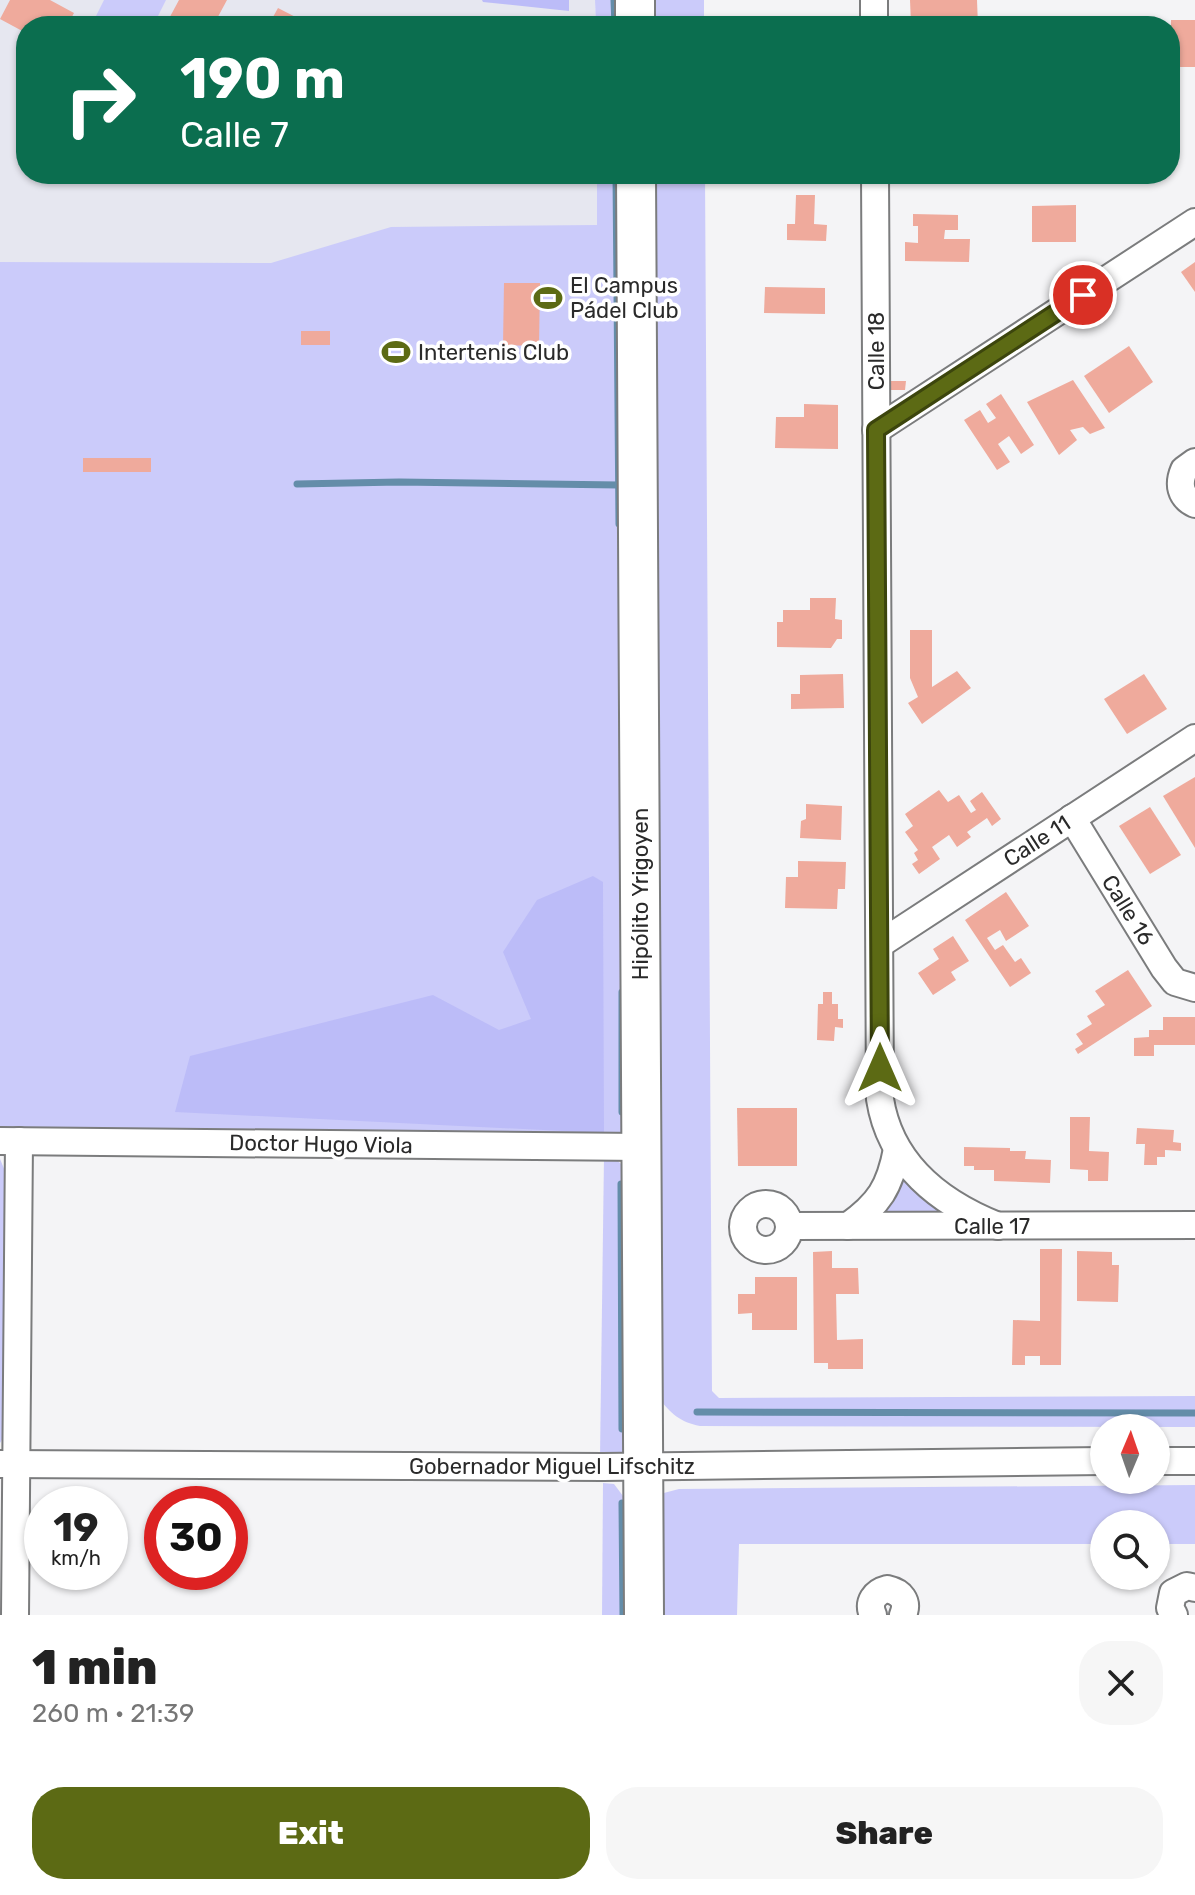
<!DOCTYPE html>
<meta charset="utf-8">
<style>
body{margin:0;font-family:Rubik,sans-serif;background:#f6f6f6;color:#222;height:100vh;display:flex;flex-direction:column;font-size:30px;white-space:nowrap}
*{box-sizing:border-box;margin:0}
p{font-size:26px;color:#767676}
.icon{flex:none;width:44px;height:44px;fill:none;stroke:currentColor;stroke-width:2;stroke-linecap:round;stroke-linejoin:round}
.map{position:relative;height:1615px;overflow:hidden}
.drawer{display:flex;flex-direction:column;background:#fff;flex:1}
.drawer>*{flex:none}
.guide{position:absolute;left:16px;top:16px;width:1164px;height:168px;border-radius:32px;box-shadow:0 2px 6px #0004;background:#0b6e4f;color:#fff;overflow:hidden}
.needle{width:52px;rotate:2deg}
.tools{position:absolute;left:1090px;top:1414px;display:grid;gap:16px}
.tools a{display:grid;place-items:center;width:80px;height:80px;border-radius:50%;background:#fff;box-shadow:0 2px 6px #0004;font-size:40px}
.speed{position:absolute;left:24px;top:1486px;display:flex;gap:16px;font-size:40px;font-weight:700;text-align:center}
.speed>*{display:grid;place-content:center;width:104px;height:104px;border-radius:50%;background:#fff;box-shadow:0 2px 6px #0004;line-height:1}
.speed small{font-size:20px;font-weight:400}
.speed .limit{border:12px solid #d22;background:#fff;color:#111}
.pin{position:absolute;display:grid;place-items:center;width:68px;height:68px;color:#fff;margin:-34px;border:4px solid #fff;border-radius:50%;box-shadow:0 2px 8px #0007}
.me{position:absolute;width:88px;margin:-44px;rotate:0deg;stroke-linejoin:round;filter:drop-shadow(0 0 6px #0008)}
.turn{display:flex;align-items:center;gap:28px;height:168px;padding:0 32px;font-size:36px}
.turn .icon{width:104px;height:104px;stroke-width:2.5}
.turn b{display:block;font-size:56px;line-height:68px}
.round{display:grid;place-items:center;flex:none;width:84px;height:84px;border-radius:32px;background:#f6f6f6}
.overview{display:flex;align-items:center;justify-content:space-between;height:136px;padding:0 32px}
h1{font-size:48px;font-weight:800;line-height:60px}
.action{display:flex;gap:16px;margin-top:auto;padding:16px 32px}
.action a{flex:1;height:92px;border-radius:32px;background:#5c6a14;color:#fff;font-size:32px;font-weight:800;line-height:92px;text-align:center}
.action a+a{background:#f6f6f6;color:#222}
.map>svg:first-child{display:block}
.built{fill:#e6e7f0}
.green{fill:#cbcbfa}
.forest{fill:#bcbcf8}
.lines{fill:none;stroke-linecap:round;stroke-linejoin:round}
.stream{stroke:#648da9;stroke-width:7}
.building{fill:#efaa9c}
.street-casing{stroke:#7b7c7d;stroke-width:30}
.secondary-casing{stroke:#7b7c7d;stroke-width:42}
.street{stroke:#fff;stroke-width:26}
.secondary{stroke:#fff;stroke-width:38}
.route-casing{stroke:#3c450d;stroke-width:20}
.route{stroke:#5c6a14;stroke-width:14}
.labels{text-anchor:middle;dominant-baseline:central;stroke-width:7;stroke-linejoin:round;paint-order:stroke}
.poi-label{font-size:22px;fill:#2a2a2a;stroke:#fff;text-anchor:start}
.street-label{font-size:22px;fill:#2a2a2a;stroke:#fff}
</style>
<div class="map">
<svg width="1195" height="1615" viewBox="0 0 1195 1615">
<rect width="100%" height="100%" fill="#f4f4f6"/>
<path class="built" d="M0,0H595L596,26H26V174H597L601,478L0,474Z"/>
<g class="green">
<path d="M104,0H166L153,26H114L95,18Z"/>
<path d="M595,0H625V26H596Z"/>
<rect x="645" y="0" width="59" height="26"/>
<path d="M597,174H626L625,1133L0,1128V262L271,263L391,227L597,225Z"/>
<path d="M646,174H705L712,1391L719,1398L1195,1396V1427L700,1426C680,1422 671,1414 659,1398Z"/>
<path d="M604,1156L615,1158L623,1166L628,1447L620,1455L600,1457Z"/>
<path d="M0,1159L5,1171V1425L3,1438L0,1443Z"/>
<path d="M907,1178L944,1211L942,1215H888L886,1212L900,1188V1181Z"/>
<path d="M603,1483L614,1484L629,1504L630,1615H602Z"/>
<path d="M1195,1485V1544H1156V1524H1104V1544H739L737,1615H654L660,1494L679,1489Z"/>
</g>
<g class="forest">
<path d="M482,0H569V11L483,2Z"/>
<path d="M593,876L603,882L604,1133L175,1112L190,1056L433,995L499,1030L531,1019L503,952L537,900Z"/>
</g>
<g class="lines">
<g class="stream">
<path d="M614,0L615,26"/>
<path d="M616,174L619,524"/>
<path d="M297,484L399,482L619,485"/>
<path d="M622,992V1112"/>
<path d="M621,1184L622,1429"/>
<path d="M697,1412L1195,1413"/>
<path d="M622,1503L623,1615"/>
</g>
</g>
<g class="building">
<path d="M10,0H50L74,13L67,26H26V33L0,19Z"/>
<path d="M179,0H227L213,26H165Z"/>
<path d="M910,0H977L978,26L911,24Z"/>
<path d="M278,8L313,26H268Z"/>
<path d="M1171,20H1195V67H1170Z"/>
<path d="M748,174H816V184L747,182Z"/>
<path d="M796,195H815L814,224L827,225L826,241L787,240V224H795Z"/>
<path d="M1076,205V242H1032V206Z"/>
<path d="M913,214L958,215V230H945L944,239H970L969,262L905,261V242L918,243V226H913Z"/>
<path d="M1195,262V292L1181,272Z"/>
<path d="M504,283H540L539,346L503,345Z"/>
<path d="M765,287L825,288V314L764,313Z"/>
<rect x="301" y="331" width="29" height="14"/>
<path d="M1129,346L1153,382L1109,413L1084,376Z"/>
<path d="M1073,380L1105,428L1090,434L1083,427L1070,430L1077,440L1059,455L1027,402Z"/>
<path d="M891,381H906L905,390H891Z"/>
<path d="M1001,394L1034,445L1021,454L1009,436L998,444L1010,462L997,470L964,420L980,410L988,423L996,418L986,404Z"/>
<path d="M804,404L838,405V449L775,448L776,417H804Z"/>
<rect x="83" y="458" width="68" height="14"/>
<path d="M810,598H836L835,619L842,620V639H837L831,648L777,647V622H783V610H810Z"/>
<path d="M910,630H932V687L957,671L971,688L922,724L908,703L918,697L910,678Z"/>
<path d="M843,674L844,708L791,709V694H800V675Z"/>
<path d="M1144,674L1167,709L1127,734L1104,699Z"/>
<path d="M1195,777V848L1163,796Z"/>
<path d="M939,790L948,802L959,795L971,813L976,810L970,801L982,792L1001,819L992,826L987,818L967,832L971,837L957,847L949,835L932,847L940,859L919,874L912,864L918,860L914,853L918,850L905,832L913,826L905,814Z"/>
<path d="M806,804L842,806L841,840L800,838L801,821L806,819Z"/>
<path d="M1150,807L1181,855L1150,874L1119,826Z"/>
<path d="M798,861L846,862L845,889H838L837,909L785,908L786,877H798Z"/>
<path d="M1006,892L1029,926L1006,941L1000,930L987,938L995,950L1003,945L1015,962L1021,958L1031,973L1010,987L965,920Z"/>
<path d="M953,936L969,961L951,972L956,980L933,995L918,973L939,959L933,949Z"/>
<path d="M1128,970L1152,1006L1078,1054L1075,1049L1083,1044L1076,1034L1092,1024L1087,1016L1105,1005L1095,991Z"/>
<path d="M823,992H832V1004H838V1019H843V1028L835,1027L834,1041L817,1040L818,1004H823Z"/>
<path d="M1163,1017H1195V1045H1154V1056H1134V1038L1149,1037V1030H1163Z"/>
<path d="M737,1108H797V1166H738Z"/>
<path d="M1070,1117H1090L1089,1151L1109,1152L1108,1181H1088V1170L1070,1169Z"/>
<path d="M1137,1128L1174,1130L1173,1142L1181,1143V1151L1165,1150V1157H1157V1165H1144L1145,1144H1136Z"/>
<path d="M964,1147L1010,1148V1151H1026L1025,1159L1051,1160L1050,1183L994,1181V1170H974V1166H964Z"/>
<path d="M1040,1249H1062L1061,1365H1040V1356H1025V1365H1012L1013,1320L1040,1321Z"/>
<path d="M832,1251V1268H858L859,1294H836L837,1340L863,1339V1369H828V1363H814L813,1252Z"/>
<path d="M1077,1251L1112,1252V1265H1119L1118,1302L1077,1301Z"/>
<path d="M755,1277H797V1330H752V1313L738,1314V1294H755Z"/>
</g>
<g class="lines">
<defs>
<g id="street">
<path d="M874,0V26"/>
<path d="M875,174L880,1099C890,1164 940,1203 998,1226"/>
<path d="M876,430L1195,222"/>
<path d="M1195,462L1184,470C1178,484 1180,497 1195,504"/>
<path d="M1072,818L1164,968L1175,982L1195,988"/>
<path d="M880,944L1195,738"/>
<path d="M0,1141L642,1147"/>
<circle cx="766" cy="1227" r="23"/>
<path d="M789,1226L1195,1225"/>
<path d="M848,1226C879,1204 890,1187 897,1149"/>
<path d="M1156,1461H1195"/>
<path d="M0,1464L603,1467L1104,1461"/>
<path d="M15,1615L19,1141"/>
<path d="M873,1615C867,1602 875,1592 887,1589C901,1592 909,1601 903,1615"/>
<path d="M1174,1615L1170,1608L1173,1593L1187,1586L1195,1588"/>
</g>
<g id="secondary">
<path d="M635,0V26"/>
<path d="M636,174L644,1615"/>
</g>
</defs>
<use href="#street" class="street-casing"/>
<use href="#secondary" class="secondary-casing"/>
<use href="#street" class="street"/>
<use href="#secondary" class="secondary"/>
</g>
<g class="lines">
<defs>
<path id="route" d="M880,1068L876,430L1083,295"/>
</defs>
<use href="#route" class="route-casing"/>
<use href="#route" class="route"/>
</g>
<defs>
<symbol id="stadium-bare" viewBox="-9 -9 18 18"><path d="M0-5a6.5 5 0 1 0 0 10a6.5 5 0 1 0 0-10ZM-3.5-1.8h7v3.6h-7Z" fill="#5c6a14" stroke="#fff" stroke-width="2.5" paint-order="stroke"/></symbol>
</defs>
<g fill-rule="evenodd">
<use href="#stadium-bare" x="528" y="278" width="40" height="40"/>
<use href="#stadium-bare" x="376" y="332" width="40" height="40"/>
</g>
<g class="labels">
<g class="poi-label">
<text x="570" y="285">El Campus<tspan x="570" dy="25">Pádel Club</tspan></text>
<text x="418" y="352">Intertenis Club</text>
</g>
<g class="street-label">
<text transform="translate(876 351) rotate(-90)">Calle 18</text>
<text transform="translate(1037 841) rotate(-33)">Calle 11</text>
<text transform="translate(640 894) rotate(-90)">Hipólito Yrigoyen</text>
<text transform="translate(1128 910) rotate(58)">Calle 16</text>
<text transform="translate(321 1144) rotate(1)">Doctor Hugo Viola</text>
<text x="992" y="1226">Calle 17</text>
<text x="552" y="1466">Gobernador Miguel Lifschitz</text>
</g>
</g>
</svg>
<div class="tools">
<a><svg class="needle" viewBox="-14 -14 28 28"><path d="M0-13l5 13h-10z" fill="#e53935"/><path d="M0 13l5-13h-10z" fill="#767676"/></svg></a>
<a><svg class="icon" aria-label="search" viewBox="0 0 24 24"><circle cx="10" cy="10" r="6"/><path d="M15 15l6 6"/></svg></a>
</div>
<div class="speed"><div>19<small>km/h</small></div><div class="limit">30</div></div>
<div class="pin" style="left:1083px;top:295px;background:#d93025"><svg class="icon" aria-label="arrive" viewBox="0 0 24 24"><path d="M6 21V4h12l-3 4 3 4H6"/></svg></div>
<svg class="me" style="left:880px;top:1068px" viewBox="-20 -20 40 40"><path d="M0-17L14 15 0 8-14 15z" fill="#5c6a14" stroke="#fff" stroke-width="4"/></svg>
<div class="guide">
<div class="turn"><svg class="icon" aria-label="right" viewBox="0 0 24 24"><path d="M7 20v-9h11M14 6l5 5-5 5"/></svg><div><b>190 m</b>Calle 7</div></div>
</div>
</div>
<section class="drawer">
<div class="overview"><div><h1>1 min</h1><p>260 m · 21:39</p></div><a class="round"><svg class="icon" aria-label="close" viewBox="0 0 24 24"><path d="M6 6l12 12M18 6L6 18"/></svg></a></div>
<div class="action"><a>Exit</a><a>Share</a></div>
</section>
